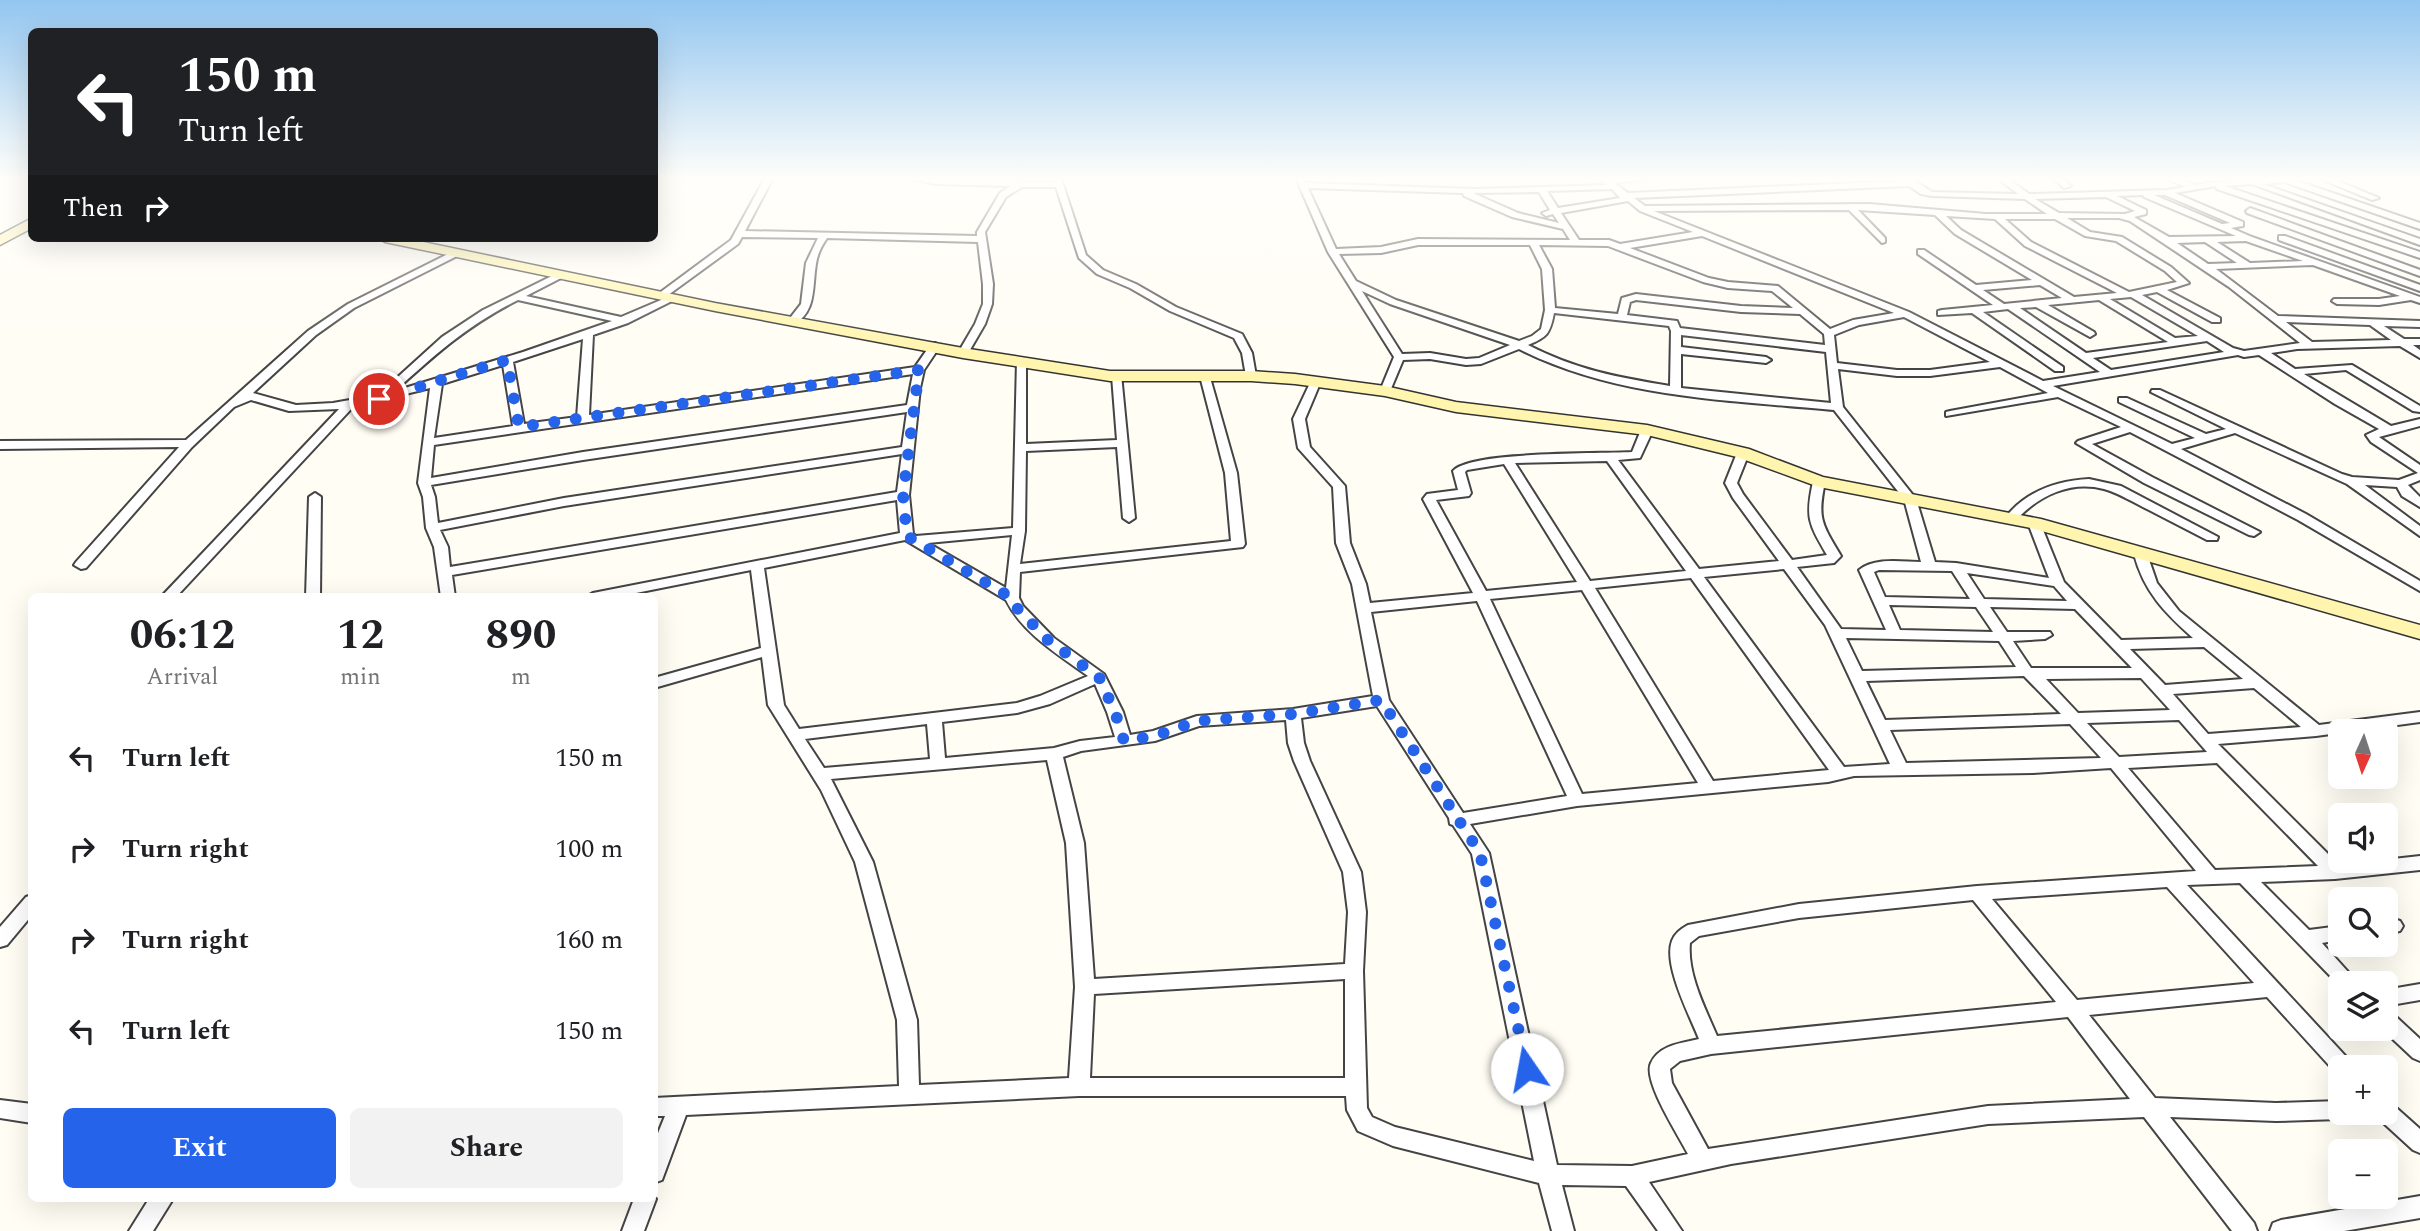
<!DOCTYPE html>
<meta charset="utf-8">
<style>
body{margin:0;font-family:Spectral,serif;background:#f2f2f2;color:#202124;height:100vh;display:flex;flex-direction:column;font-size:26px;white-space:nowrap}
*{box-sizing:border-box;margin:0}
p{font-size:23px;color:#757577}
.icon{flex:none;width:38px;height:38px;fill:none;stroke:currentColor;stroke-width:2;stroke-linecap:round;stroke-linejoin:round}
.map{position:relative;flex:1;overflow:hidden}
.side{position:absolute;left:28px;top:593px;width:630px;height:609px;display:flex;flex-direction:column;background:#fff;border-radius:10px;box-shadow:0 7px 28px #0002}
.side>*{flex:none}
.guide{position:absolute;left:28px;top:28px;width:630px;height:214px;border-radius:10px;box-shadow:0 7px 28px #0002;background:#202124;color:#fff;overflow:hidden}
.needle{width:46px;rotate:183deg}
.controls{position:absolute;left:2328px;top:719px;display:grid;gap:14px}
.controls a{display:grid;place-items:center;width:70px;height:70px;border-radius:10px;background:#fff;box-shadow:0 7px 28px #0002;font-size:35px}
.pin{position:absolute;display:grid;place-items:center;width:60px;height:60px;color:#fff;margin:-30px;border:4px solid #fff;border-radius:50%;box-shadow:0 2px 7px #0007}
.me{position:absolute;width:77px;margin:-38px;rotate:348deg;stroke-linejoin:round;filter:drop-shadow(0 0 5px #0008)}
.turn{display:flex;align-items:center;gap:24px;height:147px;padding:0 35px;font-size:32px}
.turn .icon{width:91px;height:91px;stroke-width:2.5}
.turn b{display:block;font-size:49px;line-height:60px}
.then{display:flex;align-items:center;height:66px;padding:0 35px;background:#0003;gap:14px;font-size:26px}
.eta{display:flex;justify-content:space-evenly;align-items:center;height:119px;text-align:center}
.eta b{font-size:42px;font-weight:700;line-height:49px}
.button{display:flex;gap:14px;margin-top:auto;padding:14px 35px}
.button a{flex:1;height:80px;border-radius:10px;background:#2563eb;color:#fff;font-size:28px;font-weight:700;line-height:80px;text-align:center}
.button a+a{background:#f2f2f2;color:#202124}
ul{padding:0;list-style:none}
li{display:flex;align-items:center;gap:21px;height:91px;padding:0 35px}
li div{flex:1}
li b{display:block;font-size:26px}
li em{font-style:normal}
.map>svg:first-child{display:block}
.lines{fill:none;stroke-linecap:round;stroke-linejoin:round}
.street-casing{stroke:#444;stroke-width:4}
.secondary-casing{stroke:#333;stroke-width:3}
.street{fill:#fff;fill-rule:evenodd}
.secondary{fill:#fff5af;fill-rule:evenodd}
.route{stroke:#2563eb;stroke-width:12;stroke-dasharray:0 21.6}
</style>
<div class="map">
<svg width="2420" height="1231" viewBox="0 0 2420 1231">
<rect width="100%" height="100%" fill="#fffdf4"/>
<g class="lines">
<defs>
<g id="street">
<path d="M765,178H773L745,231L977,236V232L1000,193L1011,186L936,184L907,178L1054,182L1053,178H1061L1086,255L1103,270L1136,284L1176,307L1242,334L1252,353L1256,376L1251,379L1246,376L1242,353L1234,338L1170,311L1130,288L1097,274L1079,258L1056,187H1022L1006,197L985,232L993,284L992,304L985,324L967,355H959L958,353L975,324L983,304V284L978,242L827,238C821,247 817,255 816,264C812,287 817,313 792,325L787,322L801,304L806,263L818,238L742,237L738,244L664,298H658V294L731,240Z"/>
<path d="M1296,178H1304L1306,183L1475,189L1606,185L1598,178H1654L1614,183L1628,193L1903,181L1900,178H1910L1932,192L2018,194L1997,178H2007L2029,194L2167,190L2185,187L2166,178H2179L2195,185L2214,182L2289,178L2420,223V229L2284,182L2263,184L2420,239V245L2252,184L2225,186L2420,252V258L2217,189L2216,186L2175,193L2243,222V226L2231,228L2252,237L2420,297V303L2411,300L2379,305L2337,304L2332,301L2334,299H2379L2400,296L2313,265L2216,269L2278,316L2420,321V327L2384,326L2404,339H2420V345H2413L2420,350V358L2400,346L2297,349L2271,353L2295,369L2352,365L2420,406V412L2413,411L2346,370L2304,374L2391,426L2420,419V426L2379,437L2420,465V480L2408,485L2420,497V507L2402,496L2397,487L2365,485L2420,526V536L2347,484L2235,433L2181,449L2306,514L2420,581V591L2298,520L2130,432L2092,444L2152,477L2260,532L2254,536L2249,535L2144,483L2076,443L2078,441L2121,427L2058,397L1946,416V412L1950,411L2048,393L2000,367L1930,376H1897L1838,369L1843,407L1916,499L1935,562L1956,563L2049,578L2028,523L2034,519L2039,520L2064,582L2121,640L2193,638C2165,613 2144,592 2134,554L2141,550L2146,551L2157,583L2179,611L2319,725L2420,712V722L2316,736L2218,744L2339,865L2420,856V870L2335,879L2261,882L2309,930L2340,926V940L2322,943L2359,984H2340V986L2240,883L2187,885L2351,1062L2354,1068H2340V1075L2337,1074L2267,997L2089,1015L2155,1098L2276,1103L2340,1101V1113H2349L2347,1117L2340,1119L2276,1121L2170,1117L2254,1223L2257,1231H2232L2144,1117L1988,1124L1731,1164L1649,1182L1682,1231H1658L1626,1186L1562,1185L1574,1231H1552L1539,1183L1393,1146L1358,1131L1347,1110L1346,1096H1079L686,1115L662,1180L654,1183V1143L665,1116H654V1098L899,1086L897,1020L855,862L821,790L768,705L762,657L654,688V678L761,648L751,570L616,597H586L593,593L900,533L897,500L452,575L455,597H441L434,547L426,528L423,497L418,483L430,388L353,407L176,597H161L339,409L289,411L251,400L234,407L192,447L86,568L81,569L74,565L76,562L179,447L0,449V441L186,440L308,331L348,304L456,250L461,253L459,255L354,308L316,335L253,393L296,405L333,403L378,395L442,337L483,310L560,272L563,273V277L526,296L621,317L668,297L676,299L628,323L593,335L589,415L915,367L931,344L935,343L940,346L924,370L920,388L909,495L913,534L916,536L1013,528L1017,360L1021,359L1026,362V444L1117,440L1112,376L1113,374H1121L1135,518L1129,522L1123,518L1117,447L1026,451L1025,531L1020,564L1231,541L1225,473L1200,376L1201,374H1209L1237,473L1245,544L1243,547L1020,572L1019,598L1023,606L1054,638L1104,674L1123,712L1130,735L1153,731L1197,716L1293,709L1373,696L1352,584L1336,543L1333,487L1298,448L1293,419L1311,381L1316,378L1321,381L1305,419L1310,447L1345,486L1350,543L1366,584L1370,603L1473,593L1423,499L1427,494L1458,490L1453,471C1470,451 1600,454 1632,452L1641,430L1647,427L1653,430L1640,458L1618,460L1699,569L1779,561L1733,498L1725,483L1737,453L1739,450H1747L1749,453L1737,483L1743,494L1792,560L1827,555C1809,524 1805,518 1813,482L1815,479H1823L1825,482C1817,519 1822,524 1841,556L1834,563L1797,567L1841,629L1886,630L1859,570C1875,557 1902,562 1921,562L1904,499L1834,410C1727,400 1616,398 1519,349L1481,364L1466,365L1430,359L1403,360L1390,391L1389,393H1381L1380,391L1394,357L1328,252ZM1909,186L1921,194L1932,196L2025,199L2047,214H1986L1869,204L1645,206L1634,198ZM1308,188L1463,193L1464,196L1512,217L1563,229L1570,240L1418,239L1381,247L1336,249ZM1612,189L1620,198L1558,208L1547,191ZM1539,192L1550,210L1542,213L1546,216L1553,214L1559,223L1518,213L1473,193ZM2143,195L2144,197L2236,236L2169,237L2134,217L2146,214V210L2117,196ZM2154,195H2165L2230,223L2222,224ZM2106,197L2135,211L2125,214L2059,213L2035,199ZM1628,201L1640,211L1693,232L1620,244L1609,240H1579L1561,213ZM1849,210L1882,243L1885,242V238L1858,210L1935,215L1955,234L2032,280L1976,285L1924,250H1918V254L1993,305L1942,310L1938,311V315L1972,313L2055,371H2063V367L1983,312L2008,309L2100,372L2043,381L1909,312L1654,211ZM1946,216L1995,219L2025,246L2117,293L2074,297L1961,230ZM2067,218H2119L2130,221L2229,287L2300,343L2244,351L2233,348L2142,295L2157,292L2212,322H2220V318L2167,290L2189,283L2171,267L2122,237L2090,232ZM2005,219H2055L2085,236L2116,241L2165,271L2177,282L2129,292L2031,242ZM1702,236L1894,313L1853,320L1830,329L1778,286L1728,282L1709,278L1630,248ZM2246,241L2303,261L2250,263L2217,242ZM2177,243L2205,242L2237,263L2208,264ZM1418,245H1530L1542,269L1545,310L1541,329L1532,336L1519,341L1396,300L1356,281L1339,254L1381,253ZM1539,245L1608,246L1703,282L1728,288L1772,291L1793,308L1741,306L1636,294L1622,298L1618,314L1555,308L1552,269ZM2040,285L2062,298L2004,304L1983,290ZM1362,291L1390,304L1510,345L1479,358L1466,359L1430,353L1402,354ZM2131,297L2198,336L2175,338L2110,299ZM518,300L612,321L523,352L395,391C436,354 468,325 518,300ZM1636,300L1741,312L1800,314L1824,334L1825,345L1680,328L1677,321L1627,315L1630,302ZM2099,300L2168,342L2086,353L2020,308L2036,307L2090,337L2095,334L2094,332L2048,305ZM1554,313L1669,326L1671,331L1670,386C1616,377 1577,370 1528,345C1547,337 1550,334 1554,313ZM1904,317L1990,362L1930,370H1897L1837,363L1834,335L1859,325ZM2286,322L2370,325L2391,340L2312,342ZM1681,335L1826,352L1831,403L1681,388V354L1766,363L1771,360L1766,357L1681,347ZM583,339L577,417L524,424L513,362ZM2207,341L2224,352L2111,370L2093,358ZM2238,355L2244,357L2259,355L2335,404L2379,429L2366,435L2371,442L2418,473L2399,480L2352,477L2342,474L2160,390H2152L2151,392L2226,429L2206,434L2127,398H2119V402L2195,438L2172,444L2053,386ZM503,365L513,426L434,438L442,384ZM913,374L907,405L583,452L431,478L434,445ZM907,412L902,447L564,498L438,523L435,497L431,485L583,460ZM902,454L897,492L450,567L448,547L440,530L564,506ZM1607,461L1686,571L1590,581L1515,463ZM1504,464L1577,582L1486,591L1436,500L1469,496L1471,493L1465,472L1467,470ZM1012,535L1006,588L928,543ZM905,540L1006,600C1022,633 1059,655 1088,676L1040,696L1017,703L799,729L784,705L764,568ZM1784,569L1825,625L1890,764L1844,767L1704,577ZM1879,570L1952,571L1970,599L1885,597L1874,572ZM1967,573L2054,586L2067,601L1984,599ZM1691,578L1829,770L1713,781L1595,588ZM1582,590L1698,783L1582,794L1490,599ZM1477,601L1567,796L1463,813L1389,700L1371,612ZM1889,605L1976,607L1993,632L1900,630ZM1990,607L2075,609L2132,668H2031L2013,641L2045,639L2052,635L2050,632H2007ZM1846,638L1999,641L2016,667L1862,671ZM2204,647L2243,679L2165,685L2130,649ZM2024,676L2061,714L1885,720L1866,681ZM2141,678L2170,710L2078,713L2046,679ZM1095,684L1107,712L1115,737L1080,741L1054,748L945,758L942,722L1017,713L1050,704ZM2254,688L2301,727L2208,734L2173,694ZM1377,706L1449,818L1450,824L1453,825L1472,854L1534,1161L1395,1127L1372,1117L1367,1108L1363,971L1366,912L1361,872L1310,761L1304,743L1301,718ZM1286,720L1288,743L1294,761L1343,872L1348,912L1345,964L1094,979L1084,843L1063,757L1081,751L1155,741L1199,726ZM2179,720L2207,752L2119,757L2087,723ZM927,724L930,759L824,768L805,739ZM2070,724L2101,758L1906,763L1890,730ZM1047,760L1066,843L1075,987L1069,1078L919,1085L917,1020L873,862L831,779ZM2217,763L2318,866L2215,870L2128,768ZM2111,768L2196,871L1977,886L1799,904L1688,925C1681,929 1675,933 1672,941C1663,965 1690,1016 1699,1039C1682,1043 1659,1045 1651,1063C1642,1080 1679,1136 1688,1154L1632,1166L1557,1165L1489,853L1470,824L1577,806L1828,782L1854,776L2033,773ZM2167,887L2254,983L2077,1000L1992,899ZM1973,900L2056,1002L1717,1036C1705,1008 1687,974 1690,943L1699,936L1799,918ZM1345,979V1078H1090L1094,994ZM2068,1017L2130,1099L1988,1106L1708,1149L1672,1083L1670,1069L1680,1061L1711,1054Z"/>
<path d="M2052,178H2062L2071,186L2064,188Z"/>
<path d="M2318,178H2331L2379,198L2372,200Z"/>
<path d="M2250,208L2420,270V276L2247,213L2246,211Z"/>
<path d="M2279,236H2285L2420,285V291L2279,240Z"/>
<path d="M2089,479L2121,486L2218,537L2217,540H2207C2188,530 2168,520 2149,510C2134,503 2119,493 2104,489C2070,480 2038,496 2015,521H2007L2005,518C2026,491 2056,481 2089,479Z"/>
<path d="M315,493L321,497L320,597H306L309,497Z"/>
<path d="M32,895V915L7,945L0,947V927L26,897Z"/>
<path d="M2394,919L2400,921L2403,926L2400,931L2385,934V920Z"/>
<path d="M2420,984V1000L2385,1006V990Z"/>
<path d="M2385,1011L2392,1013L2420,1039V1061L2413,1058L2382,1029H2385Z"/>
<path d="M0,1100L32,1104V1123L0,1118Z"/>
<path d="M2385,1102L2392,1104L2420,1129V1153L2413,1150L2378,1118L2376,1113H2385Z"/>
<path d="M654,1196L656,1199L644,1231H622L634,1199H654Z"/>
<path d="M2420,1196V1218L2344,1231H2270L2273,1223L2281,1220Z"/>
<path d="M149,1199H173L153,1231H129Z"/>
</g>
<g id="secondary">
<path d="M32,218V228L0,245V235Z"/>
<path d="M378,238H404L715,303L963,348L1110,371H1251L1295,374L1385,386L1456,402L1647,425L1749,449L1823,477L2041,519L2420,625V639L2031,528L1819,487L1737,457L1647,435L1456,412L1385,396L1295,384L1251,381H1110L963,358L715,311L385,242Z"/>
</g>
</defs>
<use href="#street" class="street-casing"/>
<use href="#secondary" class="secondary-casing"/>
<use href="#street" class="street"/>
<use href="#secondary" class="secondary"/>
</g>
<linearGradient id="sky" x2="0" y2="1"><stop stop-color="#93c6f0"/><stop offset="0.51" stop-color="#fffefa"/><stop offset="1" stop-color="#fffefa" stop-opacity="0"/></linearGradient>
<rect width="2420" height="351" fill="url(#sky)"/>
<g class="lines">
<path class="route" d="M379,399L507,360L519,427L919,370L903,495L907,536L1012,598L1017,608L1049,641L1099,677L1115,712L1124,741L1155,736L1197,721L1293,714L1381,700L1480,853L1527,1069"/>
</g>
</svg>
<div class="controls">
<a><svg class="needle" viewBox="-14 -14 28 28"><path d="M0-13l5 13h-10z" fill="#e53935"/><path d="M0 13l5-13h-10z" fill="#757577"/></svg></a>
<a><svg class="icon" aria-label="sound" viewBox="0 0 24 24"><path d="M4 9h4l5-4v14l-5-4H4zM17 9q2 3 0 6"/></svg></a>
<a><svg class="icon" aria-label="search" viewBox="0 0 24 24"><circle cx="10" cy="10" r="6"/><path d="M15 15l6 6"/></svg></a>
<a><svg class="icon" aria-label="layers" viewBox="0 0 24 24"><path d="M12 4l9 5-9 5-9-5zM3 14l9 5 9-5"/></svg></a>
<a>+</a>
<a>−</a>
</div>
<div class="pin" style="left:379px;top:399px;background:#d93025"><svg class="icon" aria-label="arrive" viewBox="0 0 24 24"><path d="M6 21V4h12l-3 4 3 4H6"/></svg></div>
<svg class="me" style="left:1527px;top:1069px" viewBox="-20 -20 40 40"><circle r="19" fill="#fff"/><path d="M0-13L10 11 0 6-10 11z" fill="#2563eb"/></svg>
<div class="guide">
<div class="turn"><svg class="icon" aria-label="left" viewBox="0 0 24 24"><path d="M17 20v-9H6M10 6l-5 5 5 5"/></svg><div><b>150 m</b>Turn left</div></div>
<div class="then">Then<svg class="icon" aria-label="right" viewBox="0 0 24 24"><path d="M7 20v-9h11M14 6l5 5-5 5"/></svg></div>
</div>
<section class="side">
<div class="eta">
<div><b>06:12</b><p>Arrival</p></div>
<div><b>12</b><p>min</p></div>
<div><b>890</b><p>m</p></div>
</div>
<ul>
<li><svg class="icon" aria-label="left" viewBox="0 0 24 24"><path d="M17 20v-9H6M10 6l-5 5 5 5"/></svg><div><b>Turn left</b></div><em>150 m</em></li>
<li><svg class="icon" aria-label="right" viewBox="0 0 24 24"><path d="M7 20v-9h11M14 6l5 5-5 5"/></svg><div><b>Turn right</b></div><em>100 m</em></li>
<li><svg class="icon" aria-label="right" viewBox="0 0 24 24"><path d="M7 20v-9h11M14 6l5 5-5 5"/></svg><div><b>Turn right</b></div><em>160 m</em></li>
<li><svg class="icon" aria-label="left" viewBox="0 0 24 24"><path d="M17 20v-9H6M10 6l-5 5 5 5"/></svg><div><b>Turn left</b></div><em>150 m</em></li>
</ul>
<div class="button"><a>Exit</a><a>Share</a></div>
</section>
</div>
